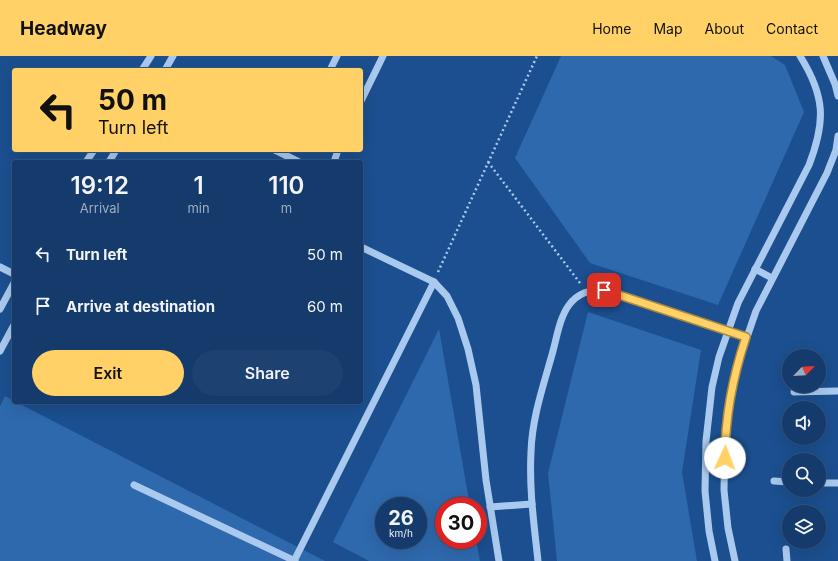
<!DOCTYPE html>
<style>
body{margin:0;font-family:Inter,sans-serif;background:#1d4271;color:#f1f3f6;height:100vh;display:flex;flex-direction:column;font-size:15px;white-space:nowrap}
*{box-sizing:border-box;margin:0}
p{font-size:13px;color:#9dadc1}
.icon{flex:none;width:22px;height:22px;fill:none;stroke:currentColor;stroke-width:2;stroke-linecap:round;stroke-linejoin:round}
.map{position:relative;flex:1;overflow:hidden}
.side{position:absolute;left:12px;top:104px;width:351px;height:244px;display:flex;flex-direction:column;background:#143b6b;border-radius:4px;box-shadow:0 4px 16px #0002,0 0 0 1px #33557e}
.side>*{flex:none}
.guide{position:absolute;left:12px;top:12px;width:351px;height:84px;border-radius:4px;box-shadow:0 4px 16px #0002,0 0 0 1px #33557e;background:#ffd166;color:#111;overflow:hidden}
.needle{width:26px;rotate:65deg}
.buttons{position:absolute;left:782px;top:293px;display:grid;gap:8px}
.buttons a{display:grid;place-items:center;width:44px;height:44px;border-radius:50%;background:#143b6b;box-shadow:0 4px 16px #0002,0 0 0 1px #33557e;font-size:20px}
.speed{position:absolute;left:375px;top:441px;display:flex;gap:8px;font-size:20px;font-weight:700;text-align:center}
.speed>*{display:grid;place-content:center;width:52px;height:52px;border-radius:50%;background:#143b6b;box-shadow:0 4px 16px #0002,0 0 0 1px #33557e;line-height:1}
.speed small{font-size:10px;font-weight:400}
.speed .limit{border:6px solid #d22;background:#fff;color:#111}
.pin{position:absolute;display:grid;place-items:center;width:34px;height:34px;color:#fff;margin:-17px;border-radius:8px;box-shadow:0 2px 6px #0006}
.me{position:absolute;width:44px;margin:-22px;rotate:2deg;stroke-linejoin:round;filter:drop-shadow(0 0 3px #0008)}
.turn{display:flex;align-items:center;gap:14px;height:84px;padding:0 20px;font-size:18px}
.turn .icon{width:52px;height:52px;stroke-width:2.5}
.turn b{display:block;font-size:28px;line-height:34px}
.eta{display:flex;justify-content:space-evenly;align-items:center;height:68px;text-align:center}
.eta b{font-size:24px;font-weight:600;line-height:28px}
.action{display:flex;gap:8px;margin-top:auto;padding:8px 20px}
.action a{flex:1;height:46px;border-radius:24px;background:#ffd166;color:#111;font-size:16px;font-weight:600;line-height:46px;text-align:center}
.action a+a{background:#1d4271;color:#f1f3f6}
ul{padding:0;list-style:none}
li{display:flex;align-items:center;gap:12px;height:52px;padding:0 20px}
li div{flex:1}
li b{display:block;font-size:15px}
li em{font-style:normal}
header{display:flex;align-items:center;gap:24px;box-sizing:border-box;height:56px;padding:0 20px;background:#ffd166;color:#111}
header strong{font-size:19px}
nav{display:flex;gap:22px;margin-inline-start:auto;font-size:14px}
.map>svg:first-child{display:block}
.green{fill:#2e69ad;fill-rule:evenodd}
.lines{fill:none;stroke-linecap:round;stroke-linejoin:round}
.path{stroke:#a9c9ee;stroke-width:2.5;stroke-dasharray:2 3;stroke-linecap:butt}
.minor{stroke:#a9c9ee;stroke-width:7}
.route-casing{stroke:#a68842;stroke-width:10}
.route{stroke:#ffd166;stroke-width:7}
</style>
<header>
<strong>Headway</strong>
<nav><a>Home</a><a>Map</a><a>About</a><a>Contact</a></nav>
</header>
<div class="map">
<svg width="838" height="505" viewBox="0 0 838 505">
<rect width="100%" height="100%" fill="#1b4f8f"/>
<g class="green">
<path d="M561,0H771L785,9L804,56L718,249L590,207L515,102Z"/>
<path d="M588,256L701,294L682,416L697,505H557L548,417Z"/>
<path d="M439,273L470,450H444V484H476L480,505H369L333,486ZM384,450H418V484H384Z"/>
<path d="M5,340L14,345V346H16L325,505H0V350Z"/>
</g>
<g class="lines">
<g class="path">
<path d="M488,106L580,227"/>
<path d="M438,216L537,0"/>
</g>
<g class="minor">
<path d="M823,0L835,28L838,40"/>
<path d="M142,14L151,0"/>
<path d="M165,14L173,0"/>
<path d="M330,14L337,0"/>
<path d="M361,45L383,0"/>
<path d="M275,94L299,106"/>
<path d="M86,106L94,94"/>
<path d="M109,106L116,94"/>
<path d="M334,106L338,94"/>
<path d="M361,191L434,226L447,240L458,262L468,293L476,329L486,424L499,505"/>
<path d="M0,211L14,218"/>
<path d="M755,213L772,222"/>
<path d="M0,253L14,227"/>
<path d="M0,295L14,269"/>
<path d="M794,336L838,335"/>
<path d="M774,425L789,426"/>
<path d="M819,427H838"/>
<path d="M134,429L295,505"/>
<path d="M490,451L532,448"/>
<path d="M786,493L787,505"/>
<path d="M294,505L434,226"/>
<path d="M538,505C534,468 529,433 531,396C532,361 544,328 553,295C557,280 560,261 569,249C577,238 591,232 604,235L746,281"/>
<path d="M715,505L709,475L705,435L706,385L712,331L719,301L738,247L809,109C826,65 825,40 800,0"/>
<path d="M735,505L728,472L724,434L725,386L731,334L738,307L756,255L827,117L836,94L838,80"/>
</g>
</g>
<g class="lines">
<defs>
<path id="route" d="M604,234L746,281C733,320 725,361 725,402"/>
</defs>
<use href="#route" class="route-casing"/>
<use href="#route" class="route"/>
</g>
</svg>
<div class="buttons">
<a><svg class="needle" viewBox="-14 -14 28 28"><path d="M0-13l5 13h-10z" fill="#e53935"/><path d="M0 13l5-13h-10z" fill="#9dadc1"/></svg></a>
<a><svg class="icon" aria-label="sound" viewBox="0 0 24 24"><path d="M4 9h4l5-4v14l-5-4H4zM17 9q2 3 0 6"/></svg></a>
<a><svg class="icon" aria-label="search" viewBox="0 0 24 24"><circle cx="10" cy="10" r="6"/><path d="M15 15l6 6"/></svg></a>
<a><svg class="icon" aria-label="layers" viewBox="0 0 24 24"><path d="M12 4l9 5-9 5-9-5zM3 14l9 5 9-5"/></svg></a>
</div>
<div class="speed"><div>26<small>km/h</small></div><div class="limit">30</div></div>
<div class="pin" style="left:604px;top:234px;background:#d93025"><svg class="icon" aria-label="arrive" viewBox="0 0 24 24"><path d="M6 21V4h12l-3 4 3 4H6"/></svg></div>
<svg class="me" style="left:725px;top:402px" viewBox="-20 -20 40 40"><circle r="19" fill="#fff"/><path d="M0-13L10 11 0 6-10 11z" fill="#ffd166"/></svg>
<div class="guide">
<div class="turn"><svg class="icon" aria-label="left" viewBox="0 0 24 24"><path d="M17 20v-9H6M10 6l-5 5 5 5"/></svg><div><b>50 m</b>Turn left</div></div>
</div>
<section class="side">
<div class="eta">
<div><b>19:12</b><p>Arrival</p></div>
<div><b>1</b><p>min</p></div>
<div><b>110</b><p>m</p></div>
</div>
<ul>
<li><svg class="icon" aria-label="left" viewBox="0 0 24 24"><path d="M17 20v-9H6M10 6l-5 5 5 5"/></svg><div><b>Turn left</b></div><em>50 m</em></li>
<li><svg class="icon" aria-label="arrive" viewBox="0 0 24 24"><path d="M6 21V4h12l-3 4 3 4H6"/></svg><div><b>Arrive at destination</b></div><em>60 m</em></li>
</ul>
<div class="action"><a>Exit</a><a>Share</a></div>
</section>
</div>
